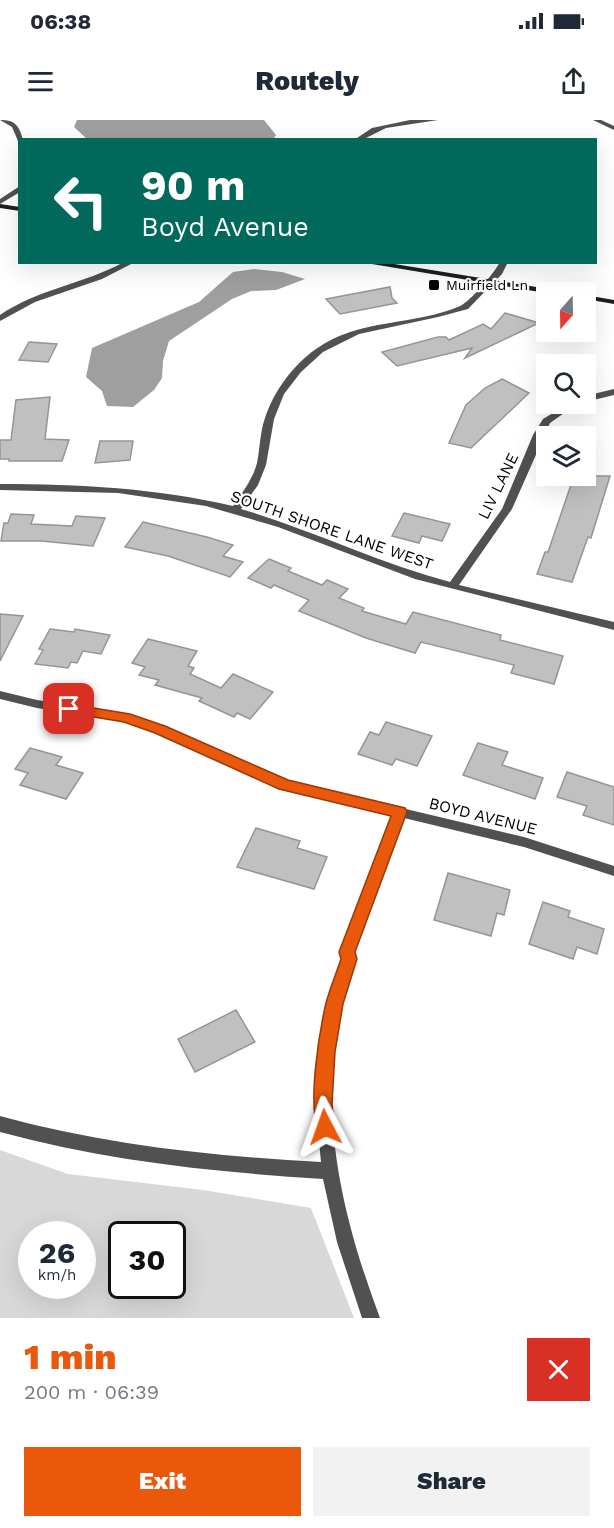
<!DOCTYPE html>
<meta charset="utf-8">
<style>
body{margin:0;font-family:"Work Sans",sans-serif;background:#f2f2f3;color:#1f2937;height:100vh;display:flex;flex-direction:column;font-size:22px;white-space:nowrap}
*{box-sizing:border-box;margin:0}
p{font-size:20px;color:#747a83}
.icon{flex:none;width:33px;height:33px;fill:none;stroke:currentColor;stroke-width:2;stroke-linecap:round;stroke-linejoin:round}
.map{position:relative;height:1198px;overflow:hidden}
.details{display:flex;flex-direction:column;background:#fff;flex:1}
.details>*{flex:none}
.banner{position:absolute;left:18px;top:18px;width:579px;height:126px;border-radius:0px;box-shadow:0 6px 24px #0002;background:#00695c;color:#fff;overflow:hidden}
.needle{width:39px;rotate:200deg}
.tools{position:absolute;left:536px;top:162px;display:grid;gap:12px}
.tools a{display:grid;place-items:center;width:60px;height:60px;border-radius:0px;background:#fff;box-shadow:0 6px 24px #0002;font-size:30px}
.speed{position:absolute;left:18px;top:1101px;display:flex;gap:12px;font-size:30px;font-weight:700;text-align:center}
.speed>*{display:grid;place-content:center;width:78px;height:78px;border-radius:50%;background:#fff;box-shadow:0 6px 24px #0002;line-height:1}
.speed small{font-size:15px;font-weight:400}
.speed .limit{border:3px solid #111;border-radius:9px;background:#fff;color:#111}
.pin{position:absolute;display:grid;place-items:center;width:51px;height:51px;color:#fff;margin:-26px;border-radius:12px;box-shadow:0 3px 9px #0006}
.me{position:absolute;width:66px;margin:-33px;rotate:356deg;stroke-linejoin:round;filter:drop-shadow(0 0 4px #0008)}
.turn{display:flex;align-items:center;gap:21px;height:126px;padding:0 24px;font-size:27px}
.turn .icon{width:78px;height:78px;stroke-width:2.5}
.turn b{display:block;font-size:42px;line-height:51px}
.round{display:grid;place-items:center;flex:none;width:63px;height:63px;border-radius:0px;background:#f2f2f3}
.headline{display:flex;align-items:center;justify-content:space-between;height:102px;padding:0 24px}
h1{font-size:36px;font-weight:800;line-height:45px;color:#ea580c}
.primary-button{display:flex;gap:12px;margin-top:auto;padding:12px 24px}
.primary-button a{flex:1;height:69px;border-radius:0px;background:#ea580c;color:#fff;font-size:24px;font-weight:800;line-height:69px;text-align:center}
.primary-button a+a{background:#f2f2f3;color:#1f2937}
.status{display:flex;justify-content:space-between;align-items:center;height:42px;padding:0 30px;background:#fff;direction:ltr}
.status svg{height:16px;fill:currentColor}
header{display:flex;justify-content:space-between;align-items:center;height:78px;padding:0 24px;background:#fff;font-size:27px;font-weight:800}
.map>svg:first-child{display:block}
.green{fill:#d8d8d8;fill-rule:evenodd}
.water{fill:#9f9f9f}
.building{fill:#c0c0c0;stroke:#959595;stroke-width:1.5}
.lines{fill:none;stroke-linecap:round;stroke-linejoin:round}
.street{fill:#515151;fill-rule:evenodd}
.secondary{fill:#1e1e1e;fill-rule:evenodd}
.route{fill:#ea580c;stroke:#983908;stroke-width:1.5}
.poi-dot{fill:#000;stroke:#fff;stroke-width:2}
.labels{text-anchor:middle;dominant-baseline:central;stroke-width:4.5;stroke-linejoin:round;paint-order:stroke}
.far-poi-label{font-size:14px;fill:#000;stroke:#fff;text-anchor:start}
.street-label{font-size:16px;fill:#000;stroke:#fff}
</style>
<div class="status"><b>06:38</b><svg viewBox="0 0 49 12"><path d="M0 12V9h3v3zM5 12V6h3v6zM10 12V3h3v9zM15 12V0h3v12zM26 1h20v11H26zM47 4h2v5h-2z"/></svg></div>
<header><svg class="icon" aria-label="menu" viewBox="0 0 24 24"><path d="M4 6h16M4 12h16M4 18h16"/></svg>Routely<svg class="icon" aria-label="share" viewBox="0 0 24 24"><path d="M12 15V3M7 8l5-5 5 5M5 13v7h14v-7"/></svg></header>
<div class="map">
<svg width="614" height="1198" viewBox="0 0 614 1198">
<rect width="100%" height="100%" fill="#fff"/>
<path class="green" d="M0,1030L68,1054L203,1070L311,1088L354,1198H0ZM32,1114H82V1166H32ZM122,1114H172V1166H122Z"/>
<g class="water">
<path d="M77,0H264L276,15L273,20L87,19L74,7Z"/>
<path d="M254,149L282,152L305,159L276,170L251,171L232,179L169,221L163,241L162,258L154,270L133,287L107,286L102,271L86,257L92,228L199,182L233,152Z"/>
</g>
<g class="building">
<path d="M390,167L392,178L397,183L340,194L326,179Z"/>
<path d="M505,193L539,203L465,238L472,228L397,246L382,232L438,217H446L449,220L483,204L491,209Z"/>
<path d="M29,222L57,224L48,242L19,240Z"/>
<path d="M502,259L529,273L471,328L449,323L466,285L485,268Z"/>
<path d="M50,277L45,319L69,320L62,341H9V339H0V320H11L16,280Z"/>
<path d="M100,321H133L130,340L95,343Z"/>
<path d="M574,356H610L591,418L588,417L572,462L537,454L545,432H548Z"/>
<path d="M404,393L450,404L442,421L422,416L419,423L392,416Z"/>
<path d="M11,394L34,395L31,404L72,406L76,396L105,398L93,426L41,421H1L4,403H8Z"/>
<path d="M143,402L207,417L233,425L223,436L243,442L230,457L168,436L125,427Z"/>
<path d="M269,439L291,448L288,451L322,465L327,460L348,469L339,478L364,488L362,491L406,504L413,492L501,515L500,520L563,536L554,564L511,553L514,545L421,522L415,533L366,518L299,491L309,480L274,465L271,468L248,458Z"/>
<path d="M0,494L23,496L0,541Z"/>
<path d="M50,509L74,512L75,509L110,515L101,534L83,531L77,543L71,542L68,548L35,544L43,530L39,529Z"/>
<path d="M148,519L197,531L188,546L194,548L190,554L221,568L233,554L273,572L250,599L237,593L234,597L199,581L202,578L155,565L159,560L139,555L145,547L132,543Z"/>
<path d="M386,602L432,616L417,646L396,639L392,645L358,634L370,612L379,615Z"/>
<path d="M478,623L508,632L502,645L543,658L535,679L463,655Z"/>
<path d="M30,628L62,637L56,645L83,653L66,679L20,665L28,653L15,649Z"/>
<path d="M567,652L614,667V705L583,695L587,686L557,677Z"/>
<path d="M256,708L300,721L297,728L327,737L314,769L237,747Z"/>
<path d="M448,753L510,770L504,795L497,793L491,816L434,800Z"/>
<path d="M543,782L570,791L568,797L604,809L597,834L577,827L573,839L529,824Z"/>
<path d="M236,890L255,922L195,952L178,919Z"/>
</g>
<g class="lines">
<g class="street">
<path d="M0,0C15,0 19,5 23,20L18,21L12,7Z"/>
<path d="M410,0H438L386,8L362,20H354L372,8Z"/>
<path d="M593,0H601L614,6V10Z"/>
<path d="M20,66V72L0,84V79Z"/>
<path d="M124,142H135L102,159L35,182L0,201V195C38,169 84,164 124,142Z"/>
<path d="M500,142H508L502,154L468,189L438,197L359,214L323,232L301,252L284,274L274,299L266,345L258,365L241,389C312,410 379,443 450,462L502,389L533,315L543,299L568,284H577L550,303L512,389L459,465L614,502V510L415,459L278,407L206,386L118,373L0,370V364C79,364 156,368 233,386C242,373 253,359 257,343C260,328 260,312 265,298C274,271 293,245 316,229C359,198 415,206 460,186C470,182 495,152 500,142Z"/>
<path d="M614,269V275L585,282V276Z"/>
<path d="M0,571L37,580L125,594L164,607L288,661L524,717L614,746V756L524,727L404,698L354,832L356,839C347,867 338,895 335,924C323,1018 347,1110 380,1198H362L337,1122L323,1059C214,1052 106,1041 0,1012V996C105,1025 212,1036 321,1042C313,967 317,911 342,839L340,832L392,696L281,668L156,613L124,602L37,588L0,579Z"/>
</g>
<g class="secondary">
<path d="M0,84L20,87V91L0,88Z"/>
<path d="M360,142H382L555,170L559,172L546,173Z"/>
<path d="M585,175L614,180V184L585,179Z"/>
</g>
</g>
<path class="route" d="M69,584L130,594L165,606L288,660L405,688L407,692L355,832L357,839L343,884L335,932L332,984L334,1007L332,1013L325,1015L319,1013C307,986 319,913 326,883C330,868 336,854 341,839L339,832L391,696L279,669L155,613L124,602L64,592L62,589Z"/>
<rect class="poi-dot" x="428" y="159" width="12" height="12" rx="3"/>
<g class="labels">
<g class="far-poi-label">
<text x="446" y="165">Muirfield Ln</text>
</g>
<g class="street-label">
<text transform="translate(498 366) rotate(-64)">LIV LANE</text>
<text transform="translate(332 410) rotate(19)">SOUTH SHORE LANE WEST</text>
<text transform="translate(483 696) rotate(14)">BOYD AVENUE</text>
</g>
</g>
</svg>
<div class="tools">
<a><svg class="needle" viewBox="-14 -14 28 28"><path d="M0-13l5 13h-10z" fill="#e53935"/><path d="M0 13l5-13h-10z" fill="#747a83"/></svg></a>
<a><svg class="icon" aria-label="search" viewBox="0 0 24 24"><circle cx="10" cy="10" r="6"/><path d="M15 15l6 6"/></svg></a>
<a><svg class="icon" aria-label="layers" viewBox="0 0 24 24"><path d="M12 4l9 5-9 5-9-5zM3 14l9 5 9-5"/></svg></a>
</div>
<div class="speed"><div>26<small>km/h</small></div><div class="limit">30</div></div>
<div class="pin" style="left:69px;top:589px;background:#d93025"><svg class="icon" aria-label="arrive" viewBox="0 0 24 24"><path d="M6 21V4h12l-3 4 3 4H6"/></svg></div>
<svg class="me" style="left:325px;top:1007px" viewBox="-20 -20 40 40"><path d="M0-17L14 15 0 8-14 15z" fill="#ea580c" stroke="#fff" stroke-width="4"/></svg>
<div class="banner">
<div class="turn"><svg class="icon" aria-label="left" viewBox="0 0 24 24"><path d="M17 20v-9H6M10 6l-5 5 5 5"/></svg><div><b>90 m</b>Boyd Avenue</div></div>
</div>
</div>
<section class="details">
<div class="headline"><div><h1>1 min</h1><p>200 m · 06:39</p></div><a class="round" style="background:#d93025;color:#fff"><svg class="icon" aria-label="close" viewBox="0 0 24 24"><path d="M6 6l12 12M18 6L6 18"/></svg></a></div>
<div class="primary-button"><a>Exit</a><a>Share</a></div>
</section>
